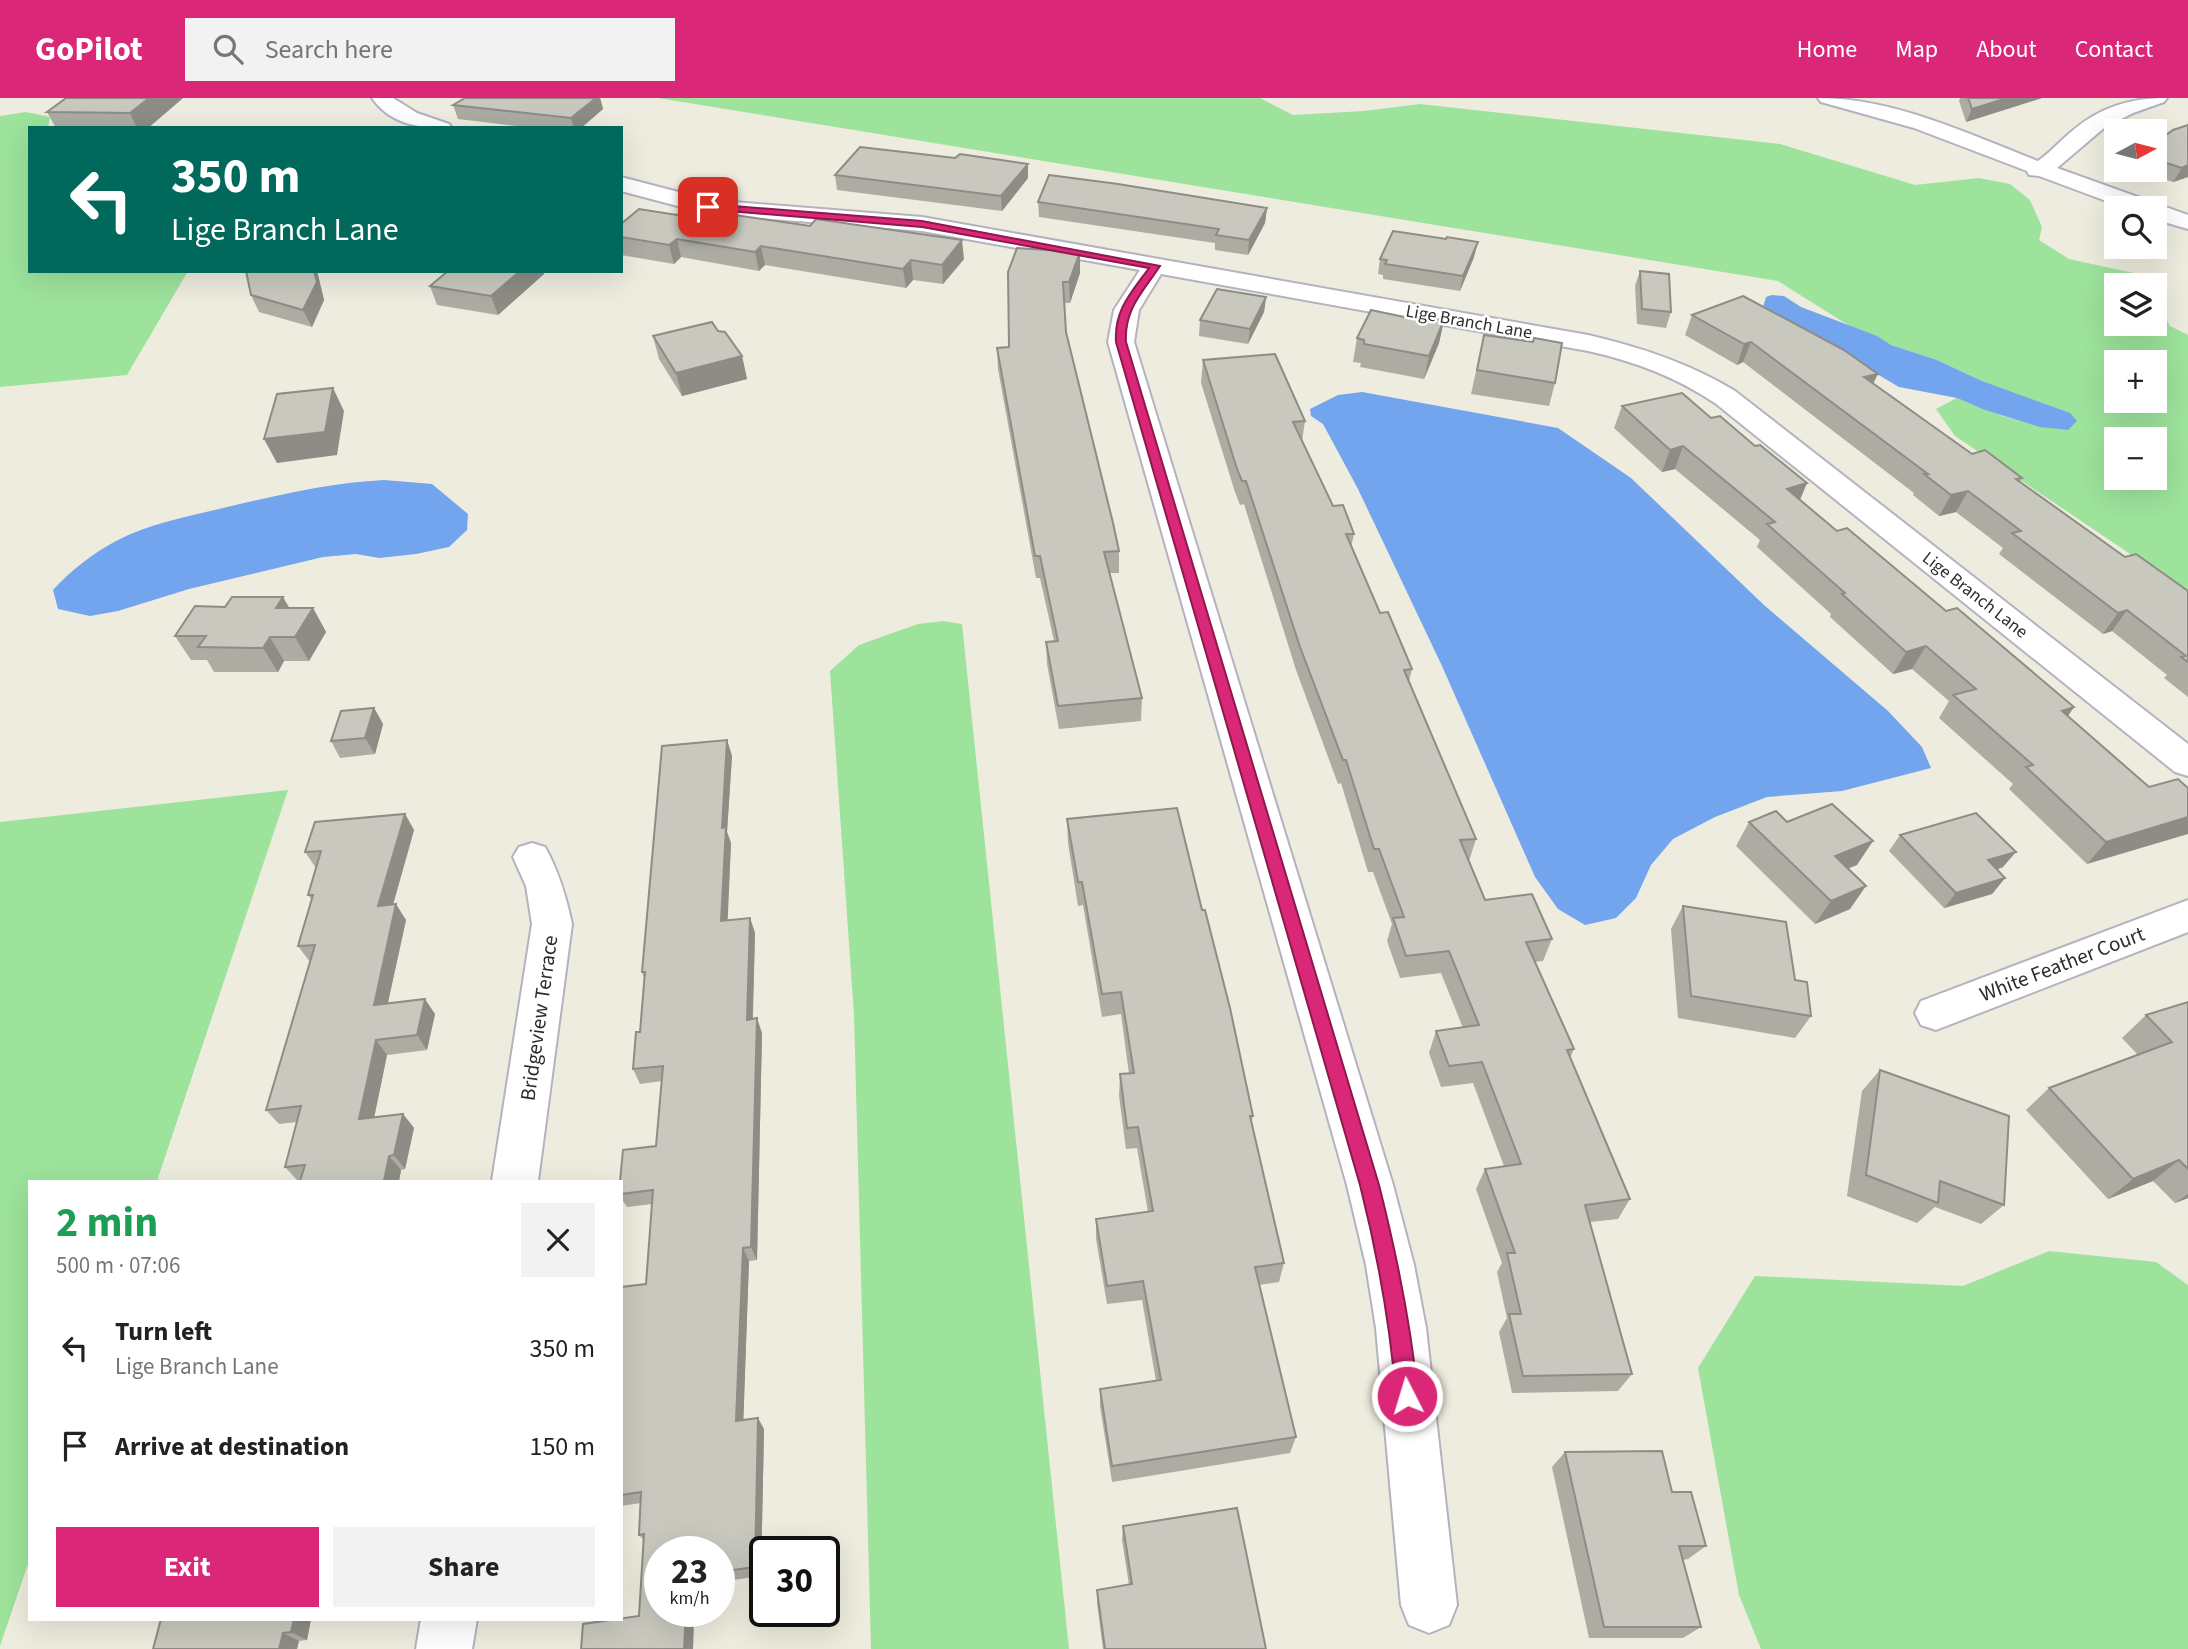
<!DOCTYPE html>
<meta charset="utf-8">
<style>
body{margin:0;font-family:"Source Sans 3",sans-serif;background:#f2f2f2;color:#222;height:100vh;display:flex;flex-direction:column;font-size:26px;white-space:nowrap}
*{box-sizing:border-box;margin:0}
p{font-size:23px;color:#767676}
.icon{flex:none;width:38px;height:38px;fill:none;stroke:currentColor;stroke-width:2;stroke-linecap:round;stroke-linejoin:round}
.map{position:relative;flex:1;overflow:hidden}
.sheet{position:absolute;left:28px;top:1082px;width:595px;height:441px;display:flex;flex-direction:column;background:#fff;border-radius:0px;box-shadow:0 7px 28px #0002}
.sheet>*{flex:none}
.hud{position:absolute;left:28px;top:28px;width:595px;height:147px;border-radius:0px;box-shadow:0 7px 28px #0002;background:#00695c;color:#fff;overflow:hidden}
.needle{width:46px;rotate:83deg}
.tools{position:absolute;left:2104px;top:21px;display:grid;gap:14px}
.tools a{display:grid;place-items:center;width:63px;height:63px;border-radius:0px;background:#fff;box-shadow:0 7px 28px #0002;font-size:35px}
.speed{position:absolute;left:644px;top:1438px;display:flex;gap:14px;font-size:35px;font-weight:700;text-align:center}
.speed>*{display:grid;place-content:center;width:91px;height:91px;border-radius:50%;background:#fff;box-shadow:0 7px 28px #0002;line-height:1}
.speed small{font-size:18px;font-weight:400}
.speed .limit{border:4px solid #111;border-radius:10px;background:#fff;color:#111}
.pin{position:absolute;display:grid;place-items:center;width:60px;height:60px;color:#fff;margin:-30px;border-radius:14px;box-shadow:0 4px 10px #0006}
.me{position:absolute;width:77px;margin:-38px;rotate:355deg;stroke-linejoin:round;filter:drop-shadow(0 0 5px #0008)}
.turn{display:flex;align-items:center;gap:24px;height:147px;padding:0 28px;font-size:32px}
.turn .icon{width:91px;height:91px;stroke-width:2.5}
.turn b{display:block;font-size:49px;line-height:60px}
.round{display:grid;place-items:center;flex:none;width:74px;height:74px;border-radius:0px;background:#f2f2f2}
.headline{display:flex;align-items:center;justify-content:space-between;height:119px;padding:0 28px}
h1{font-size:42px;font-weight:700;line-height:52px;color:#1e9e55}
.button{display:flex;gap:14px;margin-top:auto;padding:14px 28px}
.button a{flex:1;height:80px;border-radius:0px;background:#db2777;color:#fff;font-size:28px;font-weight:700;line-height:80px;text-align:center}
.button a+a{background:#f2f2f2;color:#222}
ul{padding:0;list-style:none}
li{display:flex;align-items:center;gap:21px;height:98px;padding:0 28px}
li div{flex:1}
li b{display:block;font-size:26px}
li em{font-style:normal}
header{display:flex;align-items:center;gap:42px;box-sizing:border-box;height:98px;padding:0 35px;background:#db2777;color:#fff}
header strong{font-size:33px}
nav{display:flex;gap:38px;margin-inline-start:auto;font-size:24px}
.search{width:490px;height:63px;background:#f2f2f2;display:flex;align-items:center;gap:18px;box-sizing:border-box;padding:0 24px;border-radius:0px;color:#767676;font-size:26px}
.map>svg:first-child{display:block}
.green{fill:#9de39c;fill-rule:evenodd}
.water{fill:#73a5ee}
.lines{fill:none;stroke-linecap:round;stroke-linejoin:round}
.minor-casing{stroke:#b4b2bf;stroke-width:4}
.minor{fill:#fff;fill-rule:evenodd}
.wall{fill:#adaca3}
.shaded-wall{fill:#8d8c85}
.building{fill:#c9c8be;stroke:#8d8c85;stroke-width:2}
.route{fill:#db2777;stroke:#8e194d;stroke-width:2}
.labels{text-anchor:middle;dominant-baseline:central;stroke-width:5;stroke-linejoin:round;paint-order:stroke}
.far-street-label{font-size:18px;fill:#2c2c2c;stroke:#fff}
.street-label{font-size:21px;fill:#2c2c2c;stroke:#fff}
</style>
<header>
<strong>GoPilot</strong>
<div class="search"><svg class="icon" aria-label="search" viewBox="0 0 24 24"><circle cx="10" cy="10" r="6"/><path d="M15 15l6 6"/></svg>Search here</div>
<nav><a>Home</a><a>Map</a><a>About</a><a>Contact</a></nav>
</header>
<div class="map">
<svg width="2188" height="1551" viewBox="0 0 2188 1551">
<rect width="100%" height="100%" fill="#edecde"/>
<g class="green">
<path d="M658,0H1260L1293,17L1364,13L1420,6L1780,46L1915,87L1979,80L2010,86L2030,102L2042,129L2039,142L2069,161L2138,176L2147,187H2116V226H2154V197L2170,228L2188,237V495L1955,338L1936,311L1957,300C1993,316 2029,328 2068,332L1982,283L1937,262L1891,247L1848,227L1778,183ZM2116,264H2154V303H2116ZM2116,341H2154V380H2116Z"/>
<path d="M26,14L50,19L48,30H30V173H188L127,277L0,289V18Z"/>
<path d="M943,523L962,526L1069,1551H871L854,917L830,573L859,547L918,526Z"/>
<path d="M288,692L157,1083H30V1460L0,1548V724Z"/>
<path d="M2049,1153L2156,1164L2188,1187V1551H1761L1739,1497L1698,1270L1755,1178L1963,1188Z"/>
</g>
<g class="water">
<path d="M1772,197L1784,198L1801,209L1877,238L1891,247L1937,262L1982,283L2070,315L2077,323L2068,332L2040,329L1985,312L1957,300L1899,289L1763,209L1766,199Z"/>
<path d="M1362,294L1558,330L1631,380L1764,507L1888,613L1922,649L1931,670L1842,693L1767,699L1715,719L1673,741L1651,767L1636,800L1616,820L1585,827L1558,811L1535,779L1442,568L1358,391L1323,326L1311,318L1310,311L1338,297Z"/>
<path d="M384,382L432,386L468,416L467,432L449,449L416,456L379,460L356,456L323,459L189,491L118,513L90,518L58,511L53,492C71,472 92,456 116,443C148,426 185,419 219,411C274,398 327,385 384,382Z"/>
</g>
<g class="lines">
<defs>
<g id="minor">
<path d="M372,0H393L417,15L449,26L452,30C421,30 392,28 372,0Z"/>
<path d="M1818,0C1894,0 1968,36 2038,63C2051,54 2060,43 2071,34C2100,9 2130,0 2167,0L2164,4L2133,15L2104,30L2057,70L2188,117V131L2154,121V110H2125L2039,78L2029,77L2027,73L1914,30L1821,4Z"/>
<path d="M621,79L709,102L922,119L1588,237C1640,249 1689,265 1735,293L2188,646V678L2175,674L1715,305C1676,279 1634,263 1588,253L1161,176L1139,212L1134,244L1393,1087L1414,1167L1426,1230L1457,1507L1449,1527L1429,1535L1409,1527L1401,1507L1376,1230L1366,1167L1347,1087L1108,244L1114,212L1140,172L922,133L708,116L621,93Z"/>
<path d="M532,745L545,749C559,774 566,798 572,826L538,1083H492L532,826L526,788L513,759L519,749Z"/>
<path d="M2188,802V834L1936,932L1921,927L1915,915L1921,903Z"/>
<path d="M421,1521H477L472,1551H416Z"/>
</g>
</defs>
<use href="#minor" class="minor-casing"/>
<use href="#minor" class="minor"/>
</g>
<g class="wall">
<path d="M183,0L148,30H56L47,14Z"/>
<path d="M465,0H600L603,11L581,30H532L458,21L453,7Z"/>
<path d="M1960,0H2042L1966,24L1959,3Z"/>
<path d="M2188,27V79L2173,84L2133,72H2154V46Z"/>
<path d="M955,60L1028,66V80L1002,113L837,92L835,77Z"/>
<path d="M1038,104L1267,110L1265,125L1248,157L1215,152V145L1039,119Z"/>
<path d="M621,126L964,161L943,186L913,182L906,190L765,167L759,173L681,159L674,166L621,157Z"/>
<path d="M1080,154V175L1070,205H1064L1066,234L1119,453V475H1110L1142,600L1141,623L1059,631L1047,566L1046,544L1054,543L1040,480H1036L998,271L997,250L1009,249Z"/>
<path d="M1474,159L1460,193L1383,181V177L1378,176L1380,161Z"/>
<path d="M246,173H317L324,202L312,229L259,214L251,197Z"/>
<path d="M448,173H545L544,176L498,217L437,207L430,188Z"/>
<path d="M1640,173L1671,214L1666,230L1637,226L1635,188Z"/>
<path d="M1266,199L1264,214L1248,246L1199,238L1200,222Z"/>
<path d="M1692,217L1873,285L1972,356L2022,380L2020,384L2125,459L2188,493V599L2164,580L2167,577L2112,533L2103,536L1999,456L2003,450L1956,414L1939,418L1913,397L1914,395L1743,264L1737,267L1685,237Z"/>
<path d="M1414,221L1444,222L1439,245L1424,281L1360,269L1361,265L1353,264L1357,240Z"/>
<path d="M718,233L742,258L747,281L682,298L659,261L653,238Z"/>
<path d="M1484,237L1555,285L1549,308L1471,296Z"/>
<path d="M1203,262L1305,323L1302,343L1333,408L1354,436L1351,449L1380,515L1412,571L1409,583L1476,741L1469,763L1485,802L1552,841L1543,863L1535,864L1574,951L1570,960L1630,1101L1618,1121L1590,1124L1632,1276L1618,1293L1512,1295L1499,1234L1507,1220L1497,1174L1502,1165L1476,1091L1485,1071L1504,1068L1473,985L1441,989L1429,955L1436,933L1463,930L1441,875L1400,880L1387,843L1392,826L1373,774H1368L1341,685L1338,686L1296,572L1244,406L1240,407L1235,394L1201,285Z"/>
<path d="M1622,308L1711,320L1755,348L1807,385L1800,402L1837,433L2074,609L2068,618L2149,689L2178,681L2087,766L2009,691L2013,686L1939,620L1949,603L1912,571L1893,576L1830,519L1831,516L1757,449L1760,442L1675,371L1662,374L1614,330Z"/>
<path d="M289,510H313L326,534L309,563H284L278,574H214L207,562H191L175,538Z"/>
<path d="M374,610L383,626L375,656L340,660L331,643Z"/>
<path d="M727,642L732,658L727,734L731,745L727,822L750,820L755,835L753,921L762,935L757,1162L749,1163L743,1322L764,1331L761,1478L719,1484V1454H660V1514H694L693,1551L639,1518L644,1442L639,1437L641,1405L621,1408V1189L646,1186L652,1106L627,1109L621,1100V1083L656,1048L662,983L640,986L633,971L640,934L644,880L642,874Z"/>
<path d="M405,716L414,732L393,807L406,822L388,905L435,916L427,952L387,957L374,1019L403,1016L414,1030L405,1071L401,1072L399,1083H298L285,1069L297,1024L279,1026L266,1012L310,864L298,848L312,802L308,797L316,770L305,754Z"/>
<path d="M1067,721L1202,812L1253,1018L1251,1026L1284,1165L1279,1184L1259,1187L1296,1339L1290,1355L1112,1384L1100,1308V1291L1156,1283L1142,1202L1107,1206L1096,1141V1121L1148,1114L1137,1050L1126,1051L1119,998L1120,976H1129L1121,916L1102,919L1083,807L1078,808L1068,745Z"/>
<path d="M1749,724L1857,767L1848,770L1850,811L1815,826L1736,748Z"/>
<path d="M1900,737L2003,769L1997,772L2005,780L1992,796L1944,810L1889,753Z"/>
<path d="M1683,808L1795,882L1811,918L1795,940L1678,920L1671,831Z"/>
<path d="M2188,904V1100L2175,1105L2153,1083L2108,1101L2026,1012L2049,990L2138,957L2122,940L2146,917Z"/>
<path d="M1880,972L2004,1107L1981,1126L1935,1109L1917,1125L1847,1098L1862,993Z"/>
<path d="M1565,1354L1672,1394L1706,1448L1688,1461L1683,1462L1701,1529L1683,1540H1589L1552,1369Z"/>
<path d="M1123,1428L1266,1551H1103L1097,1505V1492L1129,1487L1122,1442Z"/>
<path d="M311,1521L307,1542L299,1543L297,1551H153Z"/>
</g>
<g class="shaded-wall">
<path d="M149,0H183L148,30H137L130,15Z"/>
<path d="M596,0H600L603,11L581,30H574L571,20Z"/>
<path d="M2007,0H2042L1966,24L1972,11Z"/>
<path d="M1028,66V80L1002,113L1001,98Z"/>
<path d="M2188,67V79L2173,84L2182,70Z"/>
<path d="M1267,110L1265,125L1248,157L1249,142Z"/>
<path d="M677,141L681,159L674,166L669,147Z"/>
<path d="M962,142L964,161L943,186L942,167Z"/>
<path d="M1478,144L1474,159L1460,193L1463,178Z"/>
<path d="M761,148L765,167L759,173L755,154Z"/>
<path d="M1080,154V175L1070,205L1069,184Z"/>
<path d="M911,162L913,182L906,190L903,171Z"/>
<path d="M314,173H317L324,202L312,229L303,212Z"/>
<path d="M520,173H545L544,176L498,217L491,198Z"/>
<path d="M1266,199L1264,214L1248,246L1250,231Z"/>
<path d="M1444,222L1439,245L1424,281L1429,258Z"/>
<path d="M1751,244L1743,264L1737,267L1744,246Z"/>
<path d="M742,258L747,281L682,298L676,275Z"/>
<path d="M1878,276L1868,296L1864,279Z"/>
<path d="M333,290L344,313L337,357L277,365L264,341Z"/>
<path d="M1683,348L1675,371L1662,374L1670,352Z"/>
<path d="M1807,385L1797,408L1787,391Z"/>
<path d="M1968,393L1956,414L1939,418L1951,397Z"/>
<path d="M283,499L297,523L276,510Z"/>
<path d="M313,510L326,534L309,563L295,539Z"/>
<path d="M2127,512L2112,533L2103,536L2118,515Z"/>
<path d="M270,539L284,563L278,574L263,550Z"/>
<path d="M1926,548L1912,571L1893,576L1906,554Z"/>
<path d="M2074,609L2058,632L2062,613Z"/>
<path d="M374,610L383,626L375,656L365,640Z"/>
<path d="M727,642L732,658L727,734L731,745L727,838L721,823L722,730Z"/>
<path d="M405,716L414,732L388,824L378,808Z"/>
<path d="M2188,719V736L2087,766L2106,744Z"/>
<path d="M1873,743L1857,767L1820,782L1835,758Z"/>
<path d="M2016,754L2003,769L1975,778L1988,762Z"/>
<path d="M2005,780L1992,796L1944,810L1956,795Z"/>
<path d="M1866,788L1850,811L1815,826L1831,803Z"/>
<path d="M396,806L406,822L384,922L374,907Z"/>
<path d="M750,820L755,835L752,937L747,922Z"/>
<path d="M425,901L435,916L427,952L417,937Z"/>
<path d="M757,920L762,935L757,1162L751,1149Z"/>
<path d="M376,942L387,957L371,1035L359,1021Z"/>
<path d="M403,1016L414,1030L405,1071L394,1057Z"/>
<path d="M389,1058L401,1072L399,1083H384Z"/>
<path d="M2179,1062L2153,1083L2108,1101L2133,1081Z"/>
<path d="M2188,1096V1100L2175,1105Z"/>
<path d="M743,1150L749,1163L743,1334L736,1323Z"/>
<path d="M758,1320L764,1331L761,1478L755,1469Z"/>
<path d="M686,1514H694L693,1551H684Z"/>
<path d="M294,1521H311L307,1542L291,1534Z"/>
<path d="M283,1535L299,1543L297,1551H279Z"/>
</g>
<g class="building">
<path d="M66,0H149L130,15L47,14Z"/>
<path d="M465,0H596L571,20L453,7Z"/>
<path d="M1968,0H2007L1972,11Z"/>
<path d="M2188,27V67L2182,70L2154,61V46L2173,32Z"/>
<path d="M860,49L955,60L960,56L1028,66L1001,98L835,77Z"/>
<path d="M1049,77L1118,86L1267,110L1249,142L1216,137L1219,131L1038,104Z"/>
<path d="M686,110L810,128L816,121L962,142L942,167L911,162L903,171L761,148L755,154L677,141L669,147L621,139V126L639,111L677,117Z"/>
<path d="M1393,133L1446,141L1447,139L1478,144L1463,178L1385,166L1387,162L1380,161Z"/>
<path d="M1017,150L1080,154L1069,184H1063L1066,234L1113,425L1119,453L1104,454L1142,600L1058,608L1046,544L1058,543L1040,458H1035L997,250L1009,249L1008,174Z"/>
<path d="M246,173H314L317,184L303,212L251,197Z"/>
<path d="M448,173H520L491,198L430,188Z"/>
<path d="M1640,173L1669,176L1671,214L1642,211Z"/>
<path d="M1217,191L1266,199L1250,231L1200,222Z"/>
<path d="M1743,198L1844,252L1878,276L1864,279L1972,356L1985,352L2022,380L2016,381L2125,459L2136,456L2188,493V564L2181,559L2186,558L2127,512L2118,515L2012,435L2021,433L1968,393L1951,397L1924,376H1928L1751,244L1744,246L1692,217Z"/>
<path d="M1371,212L1414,221L1416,217L1444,222L1429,258L1364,246V242L1357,240Z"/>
<path d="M712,224L718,233L725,234L742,258L676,275L653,238Z"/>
<path d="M1484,237L1533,244L1534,240L1562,245L1555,285L1477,272Z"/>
<path d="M1275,256L1305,323L1293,324L1333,408L1343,407L1354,436H1346L1380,515L1388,514L1412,571L1404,572L1476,741L1460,742L1485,802L1532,796L1552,841L1526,844L1574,951L1567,952L1630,1101L1585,1107L1632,1276L1523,1278L1509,1216H1521L1507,1155H1515L1485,1071L1521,1066L1482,964L1449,968L1436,933L1479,927L1449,853L1406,858L1393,820L1404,819L1379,751H1374L1346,662H1343L1300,549L1246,383H1242L1237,371L1203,262Z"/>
<path d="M333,290L325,334L264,341L277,296Z"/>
<path d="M1682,295L1711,320L1720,318L1755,348L1760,347L1807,385L1787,391L1837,433L1847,430L1946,513L1957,510L2074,609L2062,613L2149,689L2178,681L2188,690V719L2106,744L2026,669L2033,667L1953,597L1976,591L1926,548L1906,554L1842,496L1845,495L1767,426L1775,424L1683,348L1670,352L1622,308Z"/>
<path d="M232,499H283L276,510H313L295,539H270L263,550L198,549L206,538H175L195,508L225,509Z"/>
<path d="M374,610L365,640L331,643L341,613Z"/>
<path d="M727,642L722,730L726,729L721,823L750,820L747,922L757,920L751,1149L743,1150L736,1323L758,1320L755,1469L719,1474V1454H660V1514H686L684,1551H581L583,1526L639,1518L644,1436L639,1437L641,1394L621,1397V1189L646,1186L653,1092L621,1096V1083H620L623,1052L656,1048L663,968L633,971L636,934H640L645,874H642L662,648Z"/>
<path d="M1832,706L1873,743L1835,758L1866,788L1831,803L1749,724L1776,713L1787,724Z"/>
<path d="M1177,710L1202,812H1205L1230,910L1253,1018H1250L1284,1165L1255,1169L1296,1339L1112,1368L1100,1291L1161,1282L1143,1183L1107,1188L1096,1121L1153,1113L1138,1029L1127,1030L1120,976L1134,975L1121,894L1102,896L1082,784H1078L1067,721Z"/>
<path d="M1976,715L2016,754L1988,762L2005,780L1956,795L1900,737Z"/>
<path d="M405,716L378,808L396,806L374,907L425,901L417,937L376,942L359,1021L403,1016L394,1057L389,1058L384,1083H300L305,1067L285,1069L301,1008L266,1012L315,847L298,848L313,797H308L321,753L305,754L315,724Z"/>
<path d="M1683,808L1786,824L1795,882L1807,884L1811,918L1691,898Z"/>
<path d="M2188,904V1071L2179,1062L2133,1081L2049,990L2172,944L2146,917Z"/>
<path d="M1880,972L2009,1018L2004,1107L1940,1083L1938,1105L1866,1077Z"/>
<path d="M1662,1353L1672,1394H1691L1706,1448H1679L1701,1529H1604L1565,1354Z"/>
<path d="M1237,1410L1266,1551H1105L1097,1492L1132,1486L1123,1428Z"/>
<path d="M161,1521H294L291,1534L283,1535L279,1551H153Z"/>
</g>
<path class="route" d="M708,106L922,123L1160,168C1143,194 1124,211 1126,244L1379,1087C1397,1158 1411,1226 1418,1298L1414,1306L1407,1309L1400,1306L1396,1298C1390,1226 1378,1158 1360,1087L1116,244C1114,212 1131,195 1149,170L922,129L705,111L703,109Z"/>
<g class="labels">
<g class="far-street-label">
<text transform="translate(1469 224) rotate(10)">Lige Branch Lane</text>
<text transform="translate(1975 497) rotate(38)">Lige Branch Lane</text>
</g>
<g class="street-label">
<text transform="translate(2062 866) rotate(-21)">White Feather Court</text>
<text transform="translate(539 920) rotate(-82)">Bridgeview Terrace</text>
</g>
</g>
</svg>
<div class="tools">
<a><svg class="needle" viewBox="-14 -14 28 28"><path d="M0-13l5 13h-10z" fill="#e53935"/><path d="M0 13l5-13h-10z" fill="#767676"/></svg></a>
<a><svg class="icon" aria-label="search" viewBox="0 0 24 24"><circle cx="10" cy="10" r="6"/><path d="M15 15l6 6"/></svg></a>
<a><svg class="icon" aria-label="layers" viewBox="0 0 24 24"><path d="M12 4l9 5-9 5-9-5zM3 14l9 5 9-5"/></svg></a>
<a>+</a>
<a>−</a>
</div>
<div class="speed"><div>23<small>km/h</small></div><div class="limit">30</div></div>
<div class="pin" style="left:708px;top:109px;background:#d93025"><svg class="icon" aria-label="arrive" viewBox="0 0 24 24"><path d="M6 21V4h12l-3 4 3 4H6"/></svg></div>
<svg class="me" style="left:1407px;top:1298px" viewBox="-20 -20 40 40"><circle r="17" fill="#db2777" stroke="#fff" stroke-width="3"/><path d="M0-11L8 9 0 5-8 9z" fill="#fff"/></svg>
<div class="hud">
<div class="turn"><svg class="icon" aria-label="left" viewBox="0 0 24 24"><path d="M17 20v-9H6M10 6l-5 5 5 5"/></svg><div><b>350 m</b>Lige Branch Lane</div></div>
</div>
<section class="sheet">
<div class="headline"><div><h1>2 min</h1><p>500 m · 07:06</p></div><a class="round"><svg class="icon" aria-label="close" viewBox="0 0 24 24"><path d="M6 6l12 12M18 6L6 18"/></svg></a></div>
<ul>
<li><svg class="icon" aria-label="left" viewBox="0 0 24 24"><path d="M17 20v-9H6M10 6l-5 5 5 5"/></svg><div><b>Turn left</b><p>Lige Branch Lane</p></div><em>350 m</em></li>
<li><svg class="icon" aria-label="arrive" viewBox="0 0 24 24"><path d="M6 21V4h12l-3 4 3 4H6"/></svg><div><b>Arrive at destination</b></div><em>150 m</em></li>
</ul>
<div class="button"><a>Exit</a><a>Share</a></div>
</section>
</div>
